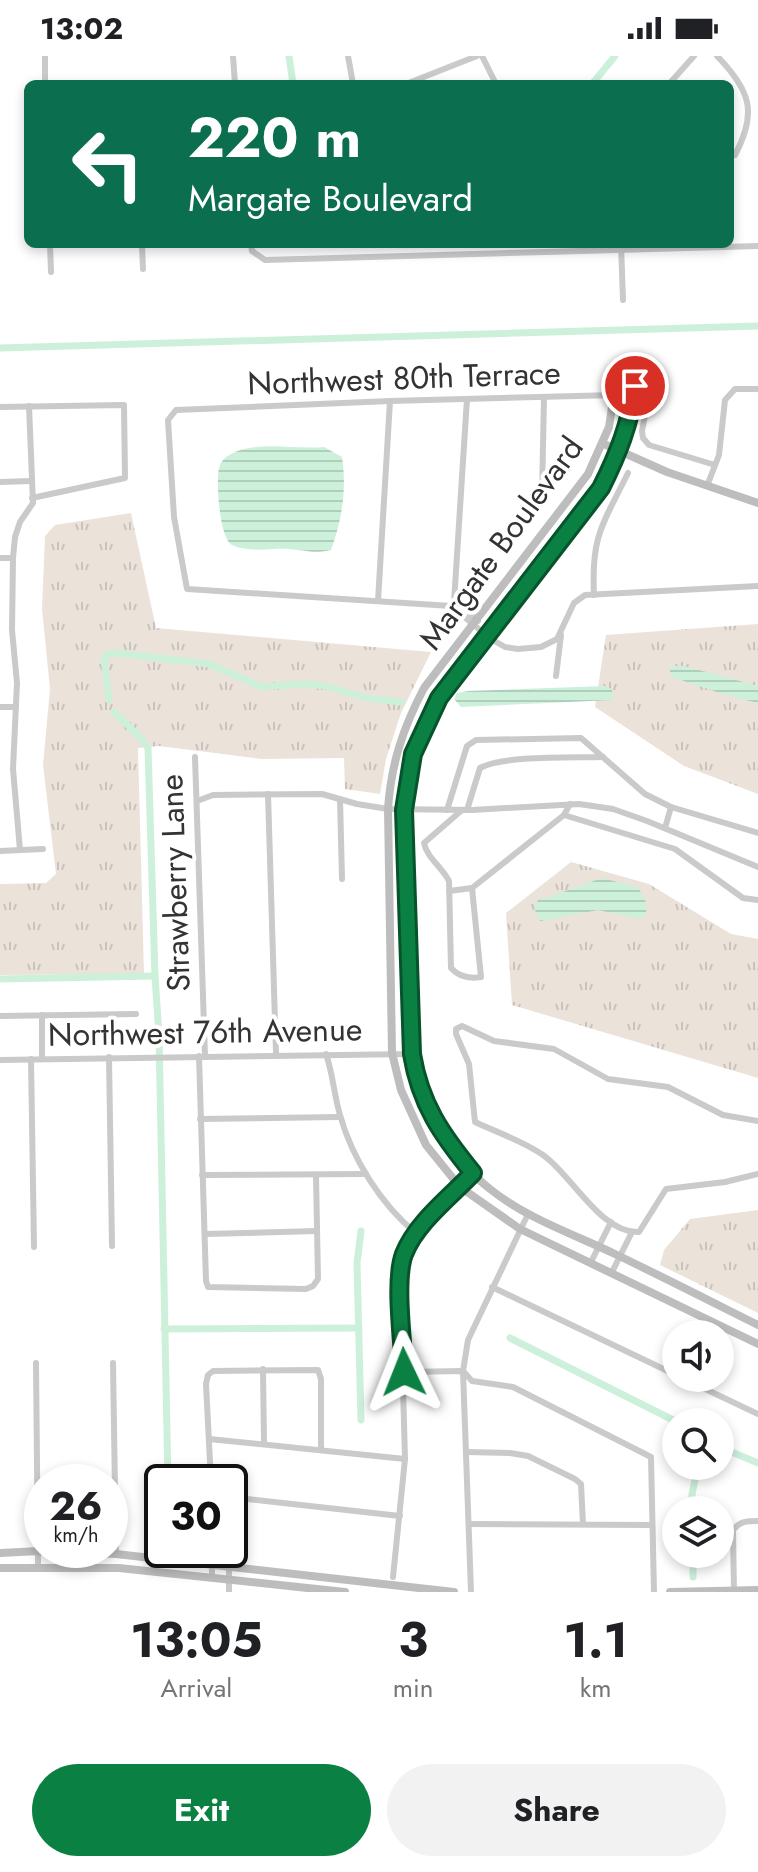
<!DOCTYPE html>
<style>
body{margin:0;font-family:Jost,sans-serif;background:#f2f2f2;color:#202124;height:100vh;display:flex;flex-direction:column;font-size:30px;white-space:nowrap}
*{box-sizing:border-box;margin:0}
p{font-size:26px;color:#757577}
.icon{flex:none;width:44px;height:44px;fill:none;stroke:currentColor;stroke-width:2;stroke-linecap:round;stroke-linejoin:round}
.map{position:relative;height:1536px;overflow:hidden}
.drawer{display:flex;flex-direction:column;background:#fff;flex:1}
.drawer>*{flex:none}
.hud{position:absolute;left:24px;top:24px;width:710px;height:168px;border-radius:12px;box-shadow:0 4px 12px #0003;background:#0b6e4f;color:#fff;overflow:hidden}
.buttons{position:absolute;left:662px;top:1264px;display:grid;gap:16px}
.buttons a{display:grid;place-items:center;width:72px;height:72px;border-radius:50%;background:#fff;box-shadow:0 4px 12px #0003;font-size:40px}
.speed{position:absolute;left:24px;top:1408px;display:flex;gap:16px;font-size:40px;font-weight:700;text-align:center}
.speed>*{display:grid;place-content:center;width:104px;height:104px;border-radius:50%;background:#fff;box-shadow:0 4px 12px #0003;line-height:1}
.speed small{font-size:20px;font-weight:400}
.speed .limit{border:4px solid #111;border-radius:12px;background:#fff;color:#111}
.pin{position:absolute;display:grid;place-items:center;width:68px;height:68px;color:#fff;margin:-34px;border:4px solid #fff;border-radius:50%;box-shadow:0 2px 8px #0007}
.me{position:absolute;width:88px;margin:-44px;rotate:358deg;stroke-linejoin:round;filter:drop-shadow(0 0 6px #0008)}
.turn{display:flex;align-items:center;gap:28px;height:168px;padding:0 32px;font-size:36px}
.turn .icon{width:104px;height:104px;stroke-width:2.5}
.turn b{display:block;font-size:56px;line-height:68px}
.eta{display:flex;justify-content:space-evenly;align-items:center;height:136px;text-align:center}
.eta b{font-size:48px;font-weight:700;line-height:56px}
.button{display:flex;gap:16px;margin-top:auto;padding:16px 32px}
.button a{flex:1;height:92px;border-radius:48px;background:#0b8043;color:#fff;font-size:32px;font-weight:700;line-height:92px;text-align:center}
.button a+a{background:#f2f2f2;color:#202124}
.status{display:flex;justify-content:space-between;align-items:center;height:56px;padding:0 40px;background:#fff;direction:ltr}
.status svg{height:22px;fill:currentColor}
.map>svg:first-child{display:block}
.grass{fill:url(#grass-tufts)}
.water{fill:url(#water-rules)}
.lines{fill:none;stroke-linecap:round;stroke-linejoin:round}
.canal{stroke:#cdf0db;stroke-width:7}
.street{stroke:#cacaca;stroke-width:6}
.secondary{stroke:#bdbdbd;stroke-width:8}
.route-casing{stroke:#07532c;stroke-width:20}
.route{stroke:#0b8043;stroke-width:14}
.labels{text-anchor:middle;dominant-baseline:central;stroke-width:8;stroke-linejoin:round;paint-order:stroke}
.street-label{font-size:32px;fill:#333;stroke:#fff}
</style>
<div class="status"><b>13:02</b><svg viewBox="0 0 49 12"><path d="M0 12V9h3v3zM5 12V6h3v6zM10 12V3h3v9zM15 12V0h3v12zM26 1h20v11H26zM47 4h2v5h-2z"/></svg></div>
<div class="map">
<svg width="758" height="1536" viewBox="0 0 758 1536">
<defs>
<pattern id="grass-tufts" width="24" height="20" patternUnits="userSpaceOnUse" patternTransform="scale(2)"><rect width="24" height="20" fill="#ebe2da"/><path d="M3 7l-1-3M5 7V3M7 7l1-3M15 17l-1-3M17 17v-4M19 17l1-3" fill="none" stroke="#cac2bc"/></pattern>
<pattern id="water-rules" width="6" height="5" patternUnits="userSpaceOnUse" patternTransform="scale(2)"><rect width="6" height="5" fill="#cdf0db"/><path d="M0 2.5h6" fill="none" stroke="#b0cebc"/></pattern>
</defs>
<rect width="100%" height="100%" fill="#fff"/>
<g class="grass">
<path d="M131,457L156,572L431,596L401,657L386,703L380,738L345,733L344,702L261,703L159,690L138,692L144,918L0,919V828L46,827L56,818L43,709L50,633L42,553L45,480L55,469Z"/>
<path d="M758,568V738L684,710L595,651L606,579Z"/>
<path d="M571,806L649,828L731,878L758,883V1022L512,949L506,857Z"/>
<path d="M758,1154V1257L660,1209L664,1194L690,1163Z"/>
</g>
<g class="water">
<path d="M324,391L342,401C347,433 342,464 331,494C315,498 304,494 288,493C270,492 249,497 232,489C219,482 216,425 219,412C221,405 225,401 231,398C258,384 295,394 324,391Z"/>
<path d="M674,610H684L758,630V647L726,639L675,622L670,618V613Z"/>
<path d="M605,630L612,633L613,644L461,651L454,643L457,637L468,635Z"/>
<path d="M602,822L637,831C645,840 652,855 641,863L598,854L540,865L534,852L538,844C560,837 580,830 602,822Z"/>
</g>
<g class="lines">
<g class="canal">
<path d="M289,0L293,28"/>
<path d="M592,28L615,0"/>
<path d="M0,292L758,270"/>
<path d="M109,644L104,602L108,598L116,597L209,608L262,631L305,628L325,630L367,642L401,646"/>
<path d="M114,656L142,683L148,692L155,920L159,980L168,1426"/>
<path d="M0,923L155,920"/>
<path d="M361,1175L357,1207L361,1364"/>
<path d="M164,1273L359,1272"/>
<path d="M510,1282L677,1366"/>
<path d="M720,1391L758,1407"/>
<path d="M692,1454V1438L698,1410"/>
<path d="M693,1498V1521"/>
</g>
<g class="street">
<path d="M233,0L235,28"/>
<path d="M348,0L353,28"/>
<path d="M482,0L496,28"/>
<path d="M717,0C750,34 758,56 735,99"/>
<path d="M45,28V0"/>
<path d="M406,28L477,0"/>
<path d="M669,28L694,0"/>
<path d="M50,188L51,216"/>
<path d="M142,188L143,213"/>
<path d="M251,188L252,195L265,204L758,190"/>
<path d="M621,188L623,244"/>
<path d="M636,310L642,306H653L654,313L642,375L643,382L649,389L715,409"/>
<path d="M634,341L616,339L390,345L176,354L168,364L174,461L187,533L451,550L491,583L505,591L518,593L541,591L557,583L574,547L585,539L758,530"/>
<path d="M0,351L124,349L125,422L32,442"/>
<path d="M0,426L31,425"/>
<path d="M707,430L719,399L725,344L735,333H758"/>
<path d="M542,438L544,342"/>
<path d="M0,502H13"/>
<path d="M594,539C591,479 603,468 628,417"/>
<path d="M378,545L390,345"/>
<path d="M454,546L478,565"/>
<path d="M451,550L454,546L467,343"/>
<path d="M556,620L561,579"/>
<path d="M0,651H16"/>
<path d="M195,701L205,1000"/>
<path d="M268,738L276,998"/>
<path d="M340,743L342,823"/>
<path d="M197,745L213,739L322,738L357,748L388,753L472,754L579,748L613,753L647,765L758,811"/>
<path d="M447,754L467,690L476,684L581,682L645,738L671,751L758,777"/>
<path d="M462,754L424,787C427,802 442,811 449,825L451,912C459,921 469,923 481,921L472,832"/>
<path d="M467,754L480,712C505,699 572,702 603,701"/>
<path d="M564,759L675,793L743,842L758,844"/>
<path d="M665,772L671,751"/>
<path d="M20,794L13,713L17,627L12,574L13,502L15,481L20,466L33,447L29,350"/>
<path d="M0,795L43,793"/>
<path d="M449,835L472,832L564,759L570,748"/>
<path d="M42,959V1003"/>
<path d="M0,960L136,958"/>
<path d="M326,998C333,1018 334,1039 340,1059C352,1102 381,1149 416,1177"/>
<path d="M199,1000L206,1225L208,1231L306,1233L313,1230L318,1223L316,1119"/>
<path d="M109,1001L112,1190"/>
<path d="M31,1003L34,1191"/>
<path d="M0,1004L412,998"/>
<path d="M200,1063L340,1061"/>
<path d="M758,1065L723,1059L668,1031L608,1023L554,993L494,985L462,970L456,973V978L469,1008L475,1066C496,1076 523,1085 543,1099C571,1118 601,1178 639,1176L666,1133L725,1126L758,1118"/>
<path d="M202,1119L366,1118"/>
<path d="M205,1178L317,1175"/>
<path d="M591,1206L611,1166"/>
<path d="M612,1216L632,1176"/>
<path d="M492,1231L676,1319"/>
<path d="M36,1307L38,1510"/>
<path d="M113,1307L116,1498"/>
<path d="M263,1313L264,1387"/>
<path d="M404,1316L463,1315L472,1325L513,1331L651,1401L654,1536"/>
<path d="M682,1322L758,1358"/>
<path d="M209,1383L405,1403"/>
<path d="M467,1396L510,1397L528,1400L575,1423L581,1428L583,1468"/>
<path d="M211,1426L206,1328L208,1319L213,1315L318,1314L321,1323V1393"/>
<path d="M230,1441L400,1460"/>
<path d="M469,1468L651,1469"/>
<path d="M212,1494V1521"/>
<path d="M229,1511V1536"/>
<path d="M393,1521L405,1403L400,1222C408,1174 440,1151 473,1117"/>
<path d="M471,1536L463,1315L468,1284L528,1158"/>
<path d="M734,1536L733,1474C740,1465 747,1465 758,1465"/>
</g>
<g class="secondary">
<path d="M604,388L667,416L758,447"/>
<path d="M758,1269C710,1245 663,1221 615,1198C573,1178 526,1162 490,1133C448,1100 420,1049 412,998L404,754L413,698L439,642L601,432C623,390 634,358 636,310L627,305L618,312L609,371L588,418L424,632C403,672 391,708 388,753L392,997L401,1034L426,1089L460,1131L520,1173L758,1288"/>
<path d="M0,1497L39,1495L116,1498L454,1536"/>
<path d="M0,1512H119L345,1536"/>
<path d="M670,1536L758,1534"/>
</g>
</g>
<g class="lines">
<defs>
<path id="route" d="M404,1316C403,1285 394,1225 404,1198C416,1167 450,1141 473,1117C442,1079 420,1048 412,998L404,754L413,698L439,642L601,432C618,398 630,368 635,330"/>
</defs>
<use href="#route" class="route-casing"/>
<use href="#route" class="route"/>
</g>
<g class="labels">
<g class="street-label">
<text transform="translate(404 322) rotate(-2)">Northwest 80th Terrace</text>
<text transform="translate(501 487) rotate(-54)">Margate Boulevard</text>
<text transform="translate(175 827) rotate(-92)">Strawberry Lane</text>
<text transform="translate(205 976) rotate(-1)">Northwest 76th Avenue</text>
</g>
</g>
</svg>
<div class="buttons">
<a><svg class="icon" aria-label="sound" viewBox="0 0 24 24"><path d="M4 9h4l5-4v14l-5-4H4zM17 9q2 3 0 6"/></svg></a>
<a><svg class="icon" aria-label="search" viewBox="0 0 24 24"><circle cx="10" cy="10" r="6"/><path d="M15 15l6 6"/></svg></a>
<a><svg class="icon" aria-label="layers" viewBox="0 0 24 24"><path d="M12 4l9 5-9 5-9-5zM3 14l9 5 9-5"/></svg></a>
</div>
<div class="speed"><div>26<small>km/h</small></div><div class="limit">30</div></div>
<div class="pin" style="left:635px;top:330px;background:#d93025"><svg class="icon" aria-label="arrive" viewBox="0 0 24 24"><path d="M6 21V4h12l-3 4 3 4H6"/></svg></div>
<svg class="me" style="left:404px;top:1316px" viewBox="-20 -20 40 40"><path d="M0-17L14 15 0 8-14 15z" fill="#0b8043" stroke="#fff" stroke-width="4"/></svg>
<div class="hud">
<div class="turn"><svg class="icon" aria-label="left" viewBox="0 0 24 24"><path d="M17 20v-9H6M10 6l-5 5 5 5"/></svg><div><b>220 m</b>Margate Boulevard</div></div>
</div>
</div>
<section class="drawer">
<div class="eta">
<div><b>13:05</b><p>Arrival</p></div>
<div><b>3</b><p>min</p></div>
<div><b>1.1</b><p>km</p></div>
</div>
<div class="button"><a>Exit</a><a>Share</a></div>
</section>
